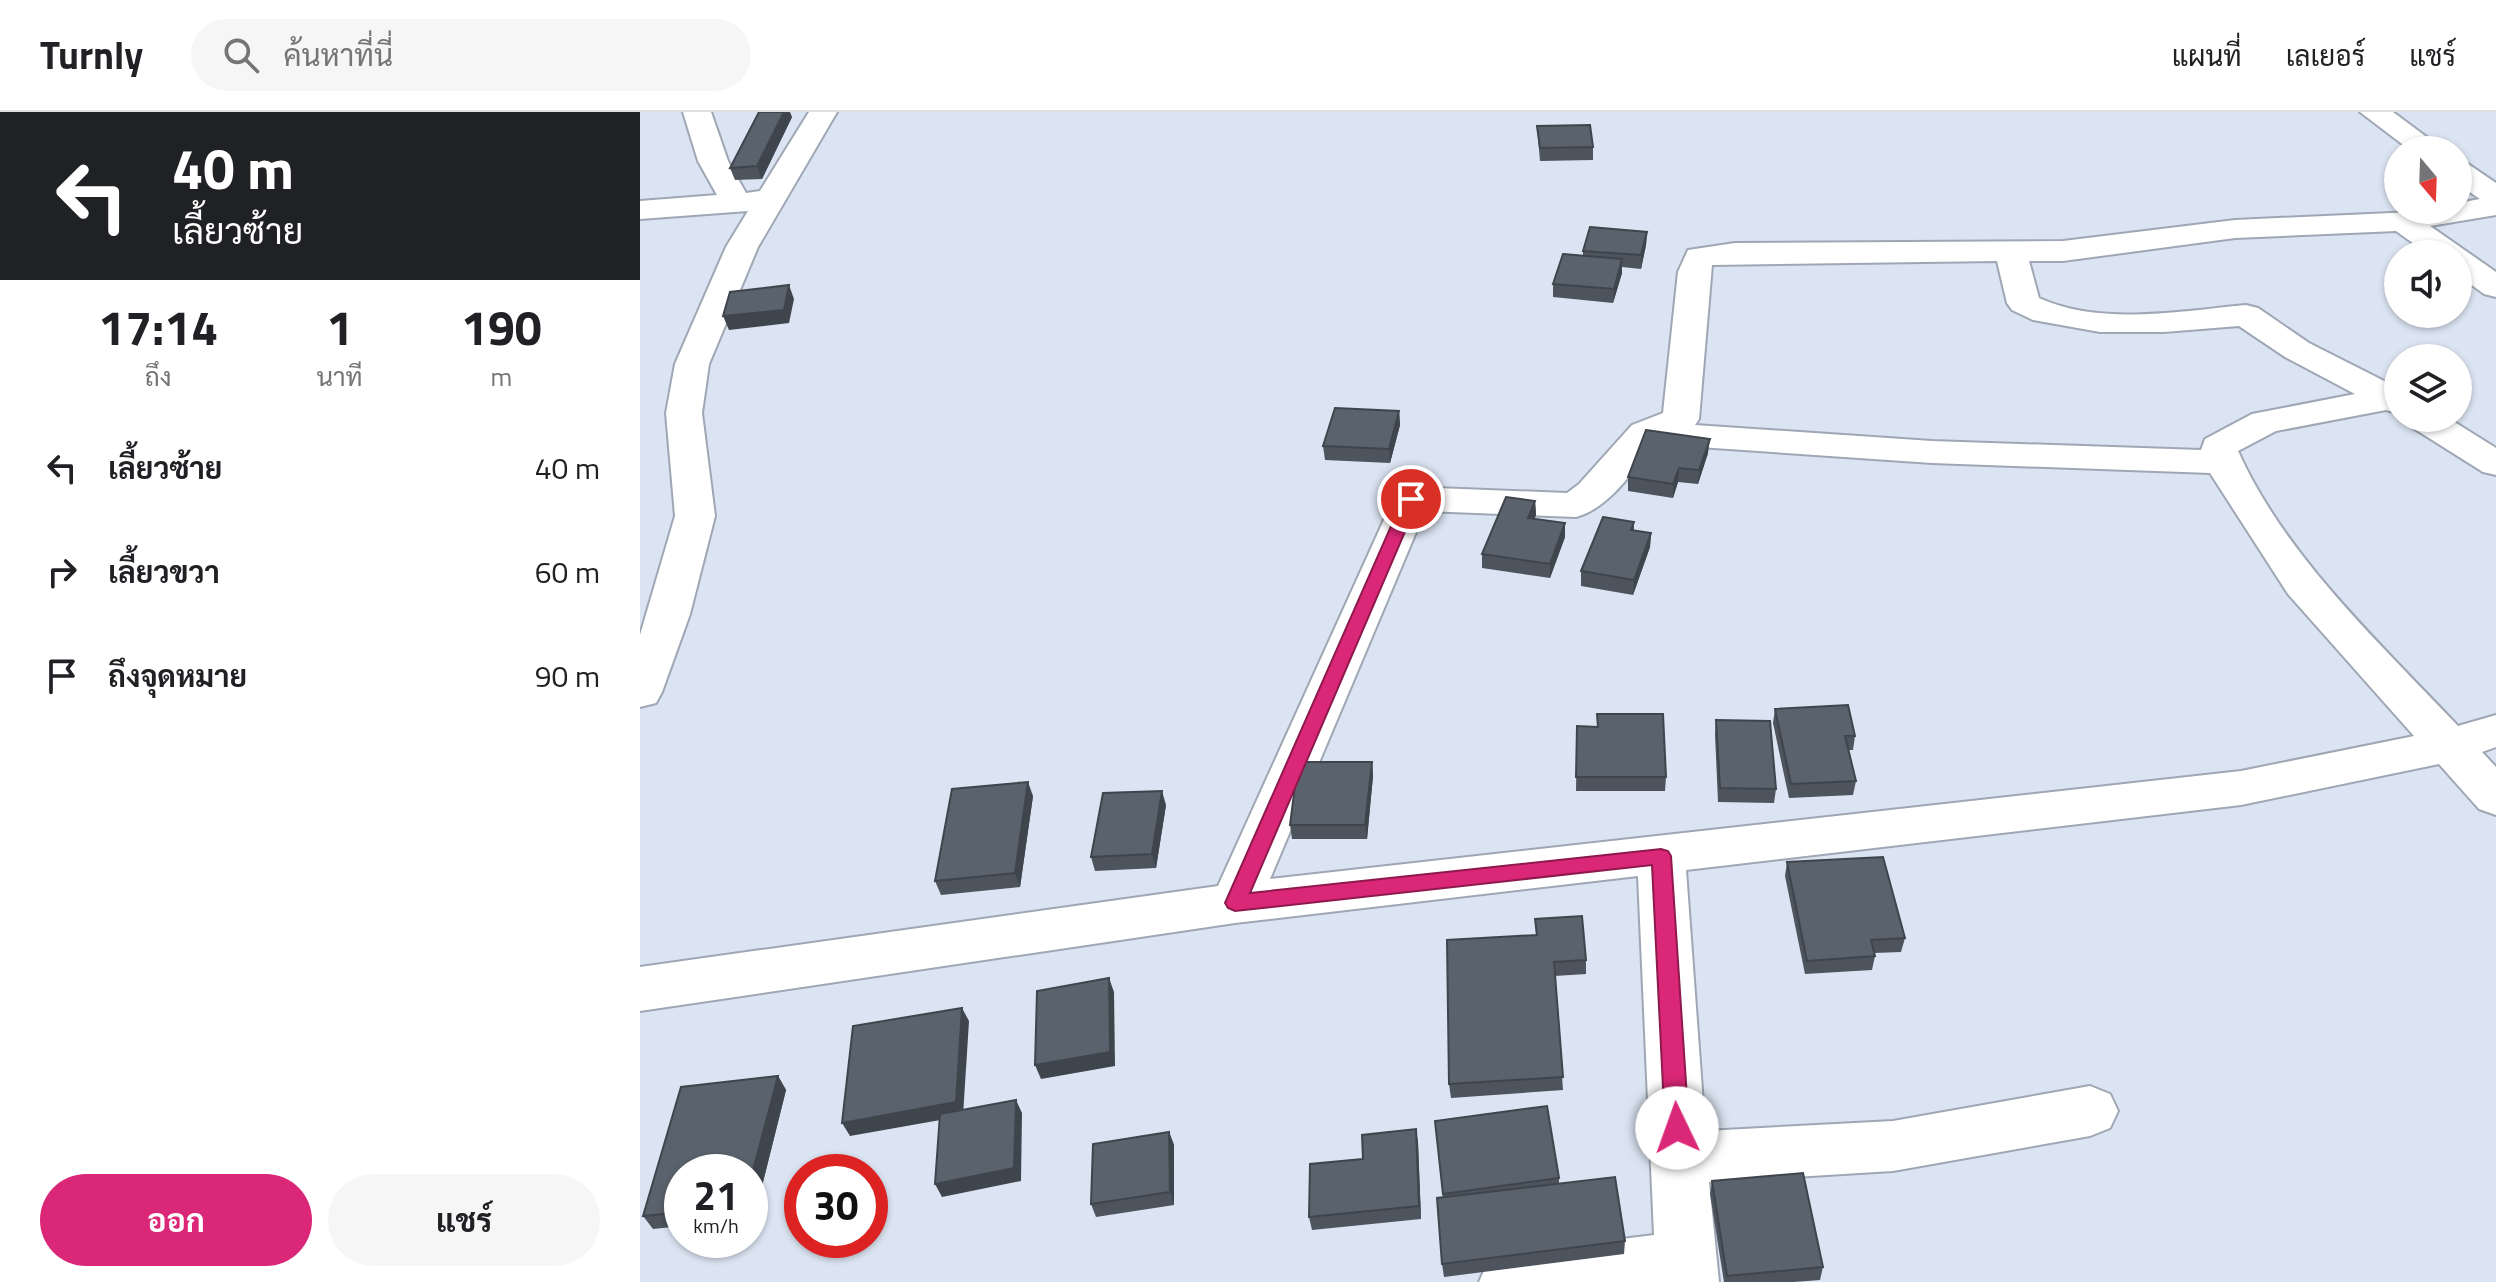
<!DOCTYPE html>
<html lang="th">
<meta charset="utf-8">
<style>
body{margin:0;font-family:"Titillium Web",Sarabun,sans-serif;background:#f6f6f6;color:#202124;height:100vh;display:flex;flex-direction:column;font-size:30px;white-space:nowrap}
*{box-sizing:border-box;margin:0}
p{font-size:26px;color:#757577}
.icon{flex:none;width:44px;height:44px;fill:none;stroke:currentColor;stroke-width:2;stroke-linecap:round;stroke-linejoin:round}
.map{position:relative;flex:1;overflow:hidden}
.details{display:flex;flex-direction:column;background:#fff;width:640px}
.details>*{flex:none}
.banner{background:#202124;color:#fff;overflow:hidden}
.needle{width:52px;rotate:161deg}
.controls{position:absolute;left:1744px;top:24px;display:grid;gap:16px}
.controls a{display:grid;place-items:center;width:88px;height:88px;border-radius:50%;background:#fff;box-shadow:0 2px 6px #0004;font-size:40px}
.speed{position:absolute;left:24px;top:1042px;display:flex;gap:16px;font-size:40px;font-weight:700;text-align:center}
.speed>*{display:grid;place-content:center;width:104px;height:104px;border-radius:50%;background:#fff;box-shadow:0 2px 6px #0004;line-height:1}
.speed small{font-size:20px;font-weight:400}
.speed .limit{border:12px solid #d22;background:#fff;color:#111}
.pin{position:absolute;display:grid;place-items:center;width:68px;height:68px;color:#fff;margin:-34px;border:4px solid #fff;border-radius:50%;box-shadow:0 2px 8px #0007}
.me{position:absolute;width:88px;margin:-44px;rotate:357deg;stroke-linejoin:round;filter:drop-shadow(0 0 6px #0008)}
.turn{display:flex;align-items:center;gap:28px;height:168px;padding:0 40px;font-size:36px}
.turn .icon{width:104px;height:104px;stroke-width:2.5}
.turn b{display:block;font-size:56px;line-height:68px}
.eta{display:flex;justify-content:space-evenly;align-items:center;height:136px;text-align:center}
.eta b{font-size:48px;font-weight:700;line-height:56px}
.button{display:flex;gap:16px;margin-top:auto;padding:16px 40px}
.button a{flex:1;height:92px;border-radius:48px;background:#db2777;color:#fff;font-size:32px;font-weight:700;line-height:92px;text-align:center}
.button a+a{background:#f6f6f6;color:#202124}
ul{padding:0;list-style:none}
li{display:flex;align-items:center;gap:24px;height:104px;padding:0 40px}
li div{flex:1}
li b{display:block;font-size:30px}
li em{font-style:normal}
header{display:flex;align-items:center;gap:48px;box-sizing:border-box;height:112px;padding:0 40px;background:#fff;border-bottom:2px solid #e0e0e0}
header strong{font-size:38px}
nav{display:flex;gap:44px;margin-inline-start:auto;font-size:28px}
.search{width:560px;height:72px;background:#f6f6f6;display:flex;align-items:center;gap:20px;box-sizing:border-box;padding:0 28px;border-radius:44px;color:#757577;font-size:30px}
main{display:flex;flex:1;min-height:0}
.map>svg:first-child{display:block}
.lines{fill:none;stroke-linecap:round;stroke-linejoin:round}
.minor-casing{stroke:#9ea7b3;stroke-width:4}
.minor{fill:#fff;fill-rule:evenodd}
.wall{fill:#4d545e}
.shaded-wall{fill:#3f454c}
.building{fill:#5a626d;stroke:#3f454c;stroke-width:2}
.route{fill:#db2777;stroke:#8e194d;stroke-width:2}
</style>
<header>
<strong>Turnly</strong>
<div class="search"><svg class="icon" aria-label="search" viewBox="0 0 24 24"><circle cx="10" cy="10" r="6"/><path d="M15 15l6 6"/></svg>ค้นหาที่นี่</div>
<nav><a>แผนที่</a><a>เลเยอร์</a><a>แชร์</a></nav>
</header>
<main>
<section class="details">
<div class="banner">
<div class="turn"><svg class="icon" aria-label="left" viewBox="0 0 24 24"><path d="M17 20v-9H6M10 6l-5 5 5 5"/></svg><div><b>40 m</b>เลี้ยวซ้าย</div></div>
</div>
<div class="eta">
<div><b>17:14</b><p>ถึง</p></div>
<div><b>1</b><p>นาที</p></div>
<div><b>190</b><p>m</p></div>
</div>
<ul>
<li><svg class="icon" aria-label="left" viewBox="0 0 24 24"><path d="M17 20v-9H6M10 6l-5 5 5 5"/></svg><div><b>เลี้ยวซ้าย</b></div><em>40 m</em></li>
<li><svg class="icon" aria-label="right" viewBox="0 0 24 24"><path d="M7 20v-9h11M14 6l5 5-5 5"/></svg><div><b>เลี้ยวขวา</b></div><em>60 m</em></li>
<li><svg class="icon" aria-label="arrive" viewBox="0 0 24 24"><path d="M6 21V4h12l-3 4 3 4H6"/></svg><div><b>ถึงจุดหมาย</b></div><em>90 m</em></li>
</ul>
<div class="button"><a>ออก</a><a>แชร์</a></div>
</section>
<div class="map">
<svg width="1856" height="1170" viewBox="0 0 1856 1170">
<rect width="100%" height="100%" fill="#dbe4f2"/>
<g class="lines">
<defs>
<g id="minor">
<path d="M43,0H71L88,49L106,81L120,79L169,0H197L118,135L69,252L62,301L75,404L50,502L22,580L16,591L0,595V523L35,404L26,301L35,252L86,135L108,99L0,107V89L77,83L58,49Z"/>
<path d="M1720,0H1753L1804,38H1770Z"/>
<path d="M1818,49L1828,52L1856,71V103L1790,114L1856,160V185L1844,182L1818,163V142H1788L1756,119L1595,126L1423,149H1389L1399,186C1460,214 1541,199 1606,193L1618,196L1669,231L1758,276V301L1746,298L1636,319L1598,339C1645,444 1740,531 1818,614L1856,603V635L1842,640L1856,655V703L1839,697L1799,652L1601,693L1046,758L1065,1019L1253,1009L1450,974L1470,982L1478,999L1470,1016L1450,1024L1253,1059L1069,1070L1079,1170H839L848,1150L869,1141L1014,1123L998,764L595,811L0,899V855L578,774L757,379L771,375L927,381L939,372L992,313L1023,301L1038,160L1048,138L1095,131L1423,129L1595,108L1818,98V91L1840,87L1818,72ZM1357,149L1367,191L1372,198L1393,208L1460,220H1524L1599,214L1645,245L1715,282L1612,302L1565,327L1561,338L1292,329L1055,313L1059,307L1072,153ZM1015,332L1292,351L1570,361L1648,482L1774,624L1601,659L630,767L785,399L936,405C970,396 993,358 1015,332Z"/>
<path d="M1765,306H1808L1856,336V363L1843,360L1770,314Z"/>
</g>
</defs>
<use href="#minor" class="minor-casing"/>
<use href="#minor" class="minor"/>
</g>
<g class="wall">
<path d="M152,5L122,67L95,68L90,56Z"/>
<path d="M897,14L953,35V48L900,49Z"/>
<path d="M1007,120L1006,133L1001,157L982,155V161L973,191L913,185V172L943,144V139Z"/>
<path d="M759,299L760,313L750,351L685,348L683,334Z"/>
<path d="M1068,341L1058,372L1038,370L1033,386L988,379V365Z"/>
<path d="M895,389L896,403L894,407L925,425L910,466L842,456V442Z"/>
<path d="M994,410V418L1011,421L1010,435L993,483L941,474V459Z"/>
<path d="M1135,597L1215,624L1213,638H1208L1216,669L1213,683L1149,686L1133,611Z"/>
<path d="M957,602L1026,665L1025,679H936L937,614L957,615Z"/>
<path d="M1076,608L1136,677L1134,691L1078,690L1075,622Z"/>
<path d="M732,650L733,664L727,727H652L650,713Z"/>
<path d="M393,684L380,775L301,783L295,769Z"/>
<path d="M526,693L516,756L455,759L451,745Z"/>
<path d="M1147,750L1265,826L1261,840L1234,841L1235,844L1232,858L1165,862L1145,764Z"/>
<path d="M895,807L946,848V862L915,864L923,978L811,986L809,972L896,823Z"/>
<path d="M138,964L146,978L114,1106H110V1060H42V1114L13,1117L3,1104L41,975Z"/>
<path d="M795,1009L919,1066V1072L985,1129L984,1142L804,1165L802,1152L803,1086Z"/>
<path d="M776,1017L778,1031L781,1107L672,1118L669,1105L723,1047Z"/>
<path d="M529,1020L534,1033V1093L456,1105L451,1092Z"/>
<path d="M1072,1069L1183,1155L1180,1168L1154,1170H1084L1070,1082Z"/>
</g>
<g class="shaded-wall">
<path d="M144,0H150L152,5L122,67L117,54Z"/>
<path d="M1007,120L1006,133L1001,157V143Z"/>
<path d="M982,147V161L973,191L974,177Z"/>
<path d="M149,173L154,187L149,211L89,218L83,204Z"/>
<path d="M759,299L760,313L750,351L749,337Z"/>
<path d="M1070,327L1068,341L1058,372L1059,358Z"/>
<path d="M1039,356L1038,370L1033,386V372Z"/>
<path d="M895,389L896,403L888,420V406Z"/>
<path d="M925,411V425L910,466V452Z"/>
<path d="M1011,421L1010,435L993,483L994,468Z"/>
<path d="M732,650L733,664L727,727L725,713Z"/>
<path d="M388,670L393,684L380,775L375,761Z"/>
<path d="M522,679L526,693L516,756L512,742Z"/>
<path d="M469,866L474,880L475,954L401,967L395,953Z"/>
<path d="M322,896L329,909L323,1004L210,1024L202,1011Z"/>
<path d="M138,964L146,978L114,1106L110,1101V1070Z"/>
<path d="M376,988L382,1001L381,1069L302,1085L295,1072Z"/>
<path d="M776,1017L778,1031L781,1107L779,1094Z"/>
<path d="M529,1020L534,1033V1093L530,1080Z"/>
</g>
<g class="building">
<path d="M119,0H144L117,54L90,56Z"/>
<path d="M950,13L953,35L900,36L897,14Z"/>
<path d="M950,115L1007,120L1001,143L943,139Z"/>
<path d="M923,142L982,147L974,177L913,172Z"/>
<path d="M149,173L144,198L83,204L90,180Z"/>
<path d="M695,296L759,299L749,337L683,334Z"/>
<path d="M1006,318L1070,327L1059,358L1039,356L1033,372L988,365Z"/>
<path d="M866,385L895,389L888,406L925,411L910,452L842,442Z"/>
<path d="M963,405L994,410L991,418L1011,421L994,468L941,459Z"/>
<path d="M1208,593L1215,624H1205L1216,669L1151,672L1135,597Z"/>
<path d="M957,602H1023L1026,665H936L937,614L958,615Z"/>
<path d="M1076,608L1130,609L1136,677L1080,676Z"/>
<path d="M658,650H732L725,713H650Z"/>
<path d="M388,670L375,761L295,769L312,677Z"/>
<path d="M522,679L512,742L451,745L463,681Z"/>
<path d="M1243,745L1265,826L1231,828L1235,844L1167,849L1147,750Z"/>
<path d="M942,804L946,848L914,850L923,965L809,972L807,828L897,823L895,807Z"/>
<path d="M469,866L470,940L395,953L397,879Z"/>
<path d="M322,896L316,990L202,1011L213,914Z"/>
<path d="M138,964L110,1070V1060H42V1100L3,1104L41,975Z"/>
<path d="M376,988L374,1056L295,1072L300,1002Z"/>
<path d="M907,994L919,1066L803,1082L795,1009Z"/>
<path d="M776,1017L779,1094L669,1105L670,1052L723,1047L722,1023Z"/>
<path d="M529,1020L530,1080L451,1092L453,1032Z"/>
<path d="M1163,1061L1183,1155L1087,1164L1072,1069Z"/>
<path d="M975,1065L985,1129L802,1152L797,1086Z"/>
</g>
<path class="route" d="M771,382L779,387L610,781L1021,737L1028,739L1031,744L1049,1016L1045,1023L1037,1026L1029,1023L1025,1016L1012,753L595,799L588,796L585,791L763,387Z"/>
</svg>
<div class="controls">
<a><svg class="needle" viewBox="-14 -14 28 28"><path d="M0-13l5 13h-10z" fill="#e53935"/><path d="M0 13l5-13h-10z" fill="#757577"/></svg></a>
<a><svg class="icon" aria-label="sound" viewBox="0 0 24 24"><path d="M4 9h4l5-4v14l-5-4H4zM17 9q2 3 0 6"/></svg></a>
<a><svg class="icon" aria-label="layers" viewBox="0 0 24 24"><path d="M12 4l9 5-9 5-9-5zM3 14l9 5 9-5"/></svg></a>
</div>
<div class="speed"><div>21<small>km/h</small></div><div class="limit">30</div></div>
<div class="pin" style="left:771px;top:387px;background:#d93025"><svg class="icon" aria-label="arrive" viewBox="0 0 24 24"><path d="M6 21V4h12l-3 4 3 4H6"/></svg></div>
<svg class="me" style="left:1037px;top:1016px" viewBox="-20 -20 40 40"><circle r="19" fill="#fff"/><path d="M0-13L10 11 0 6-10 11z" fill="#db2777"/></svg>
</div>
</main>
